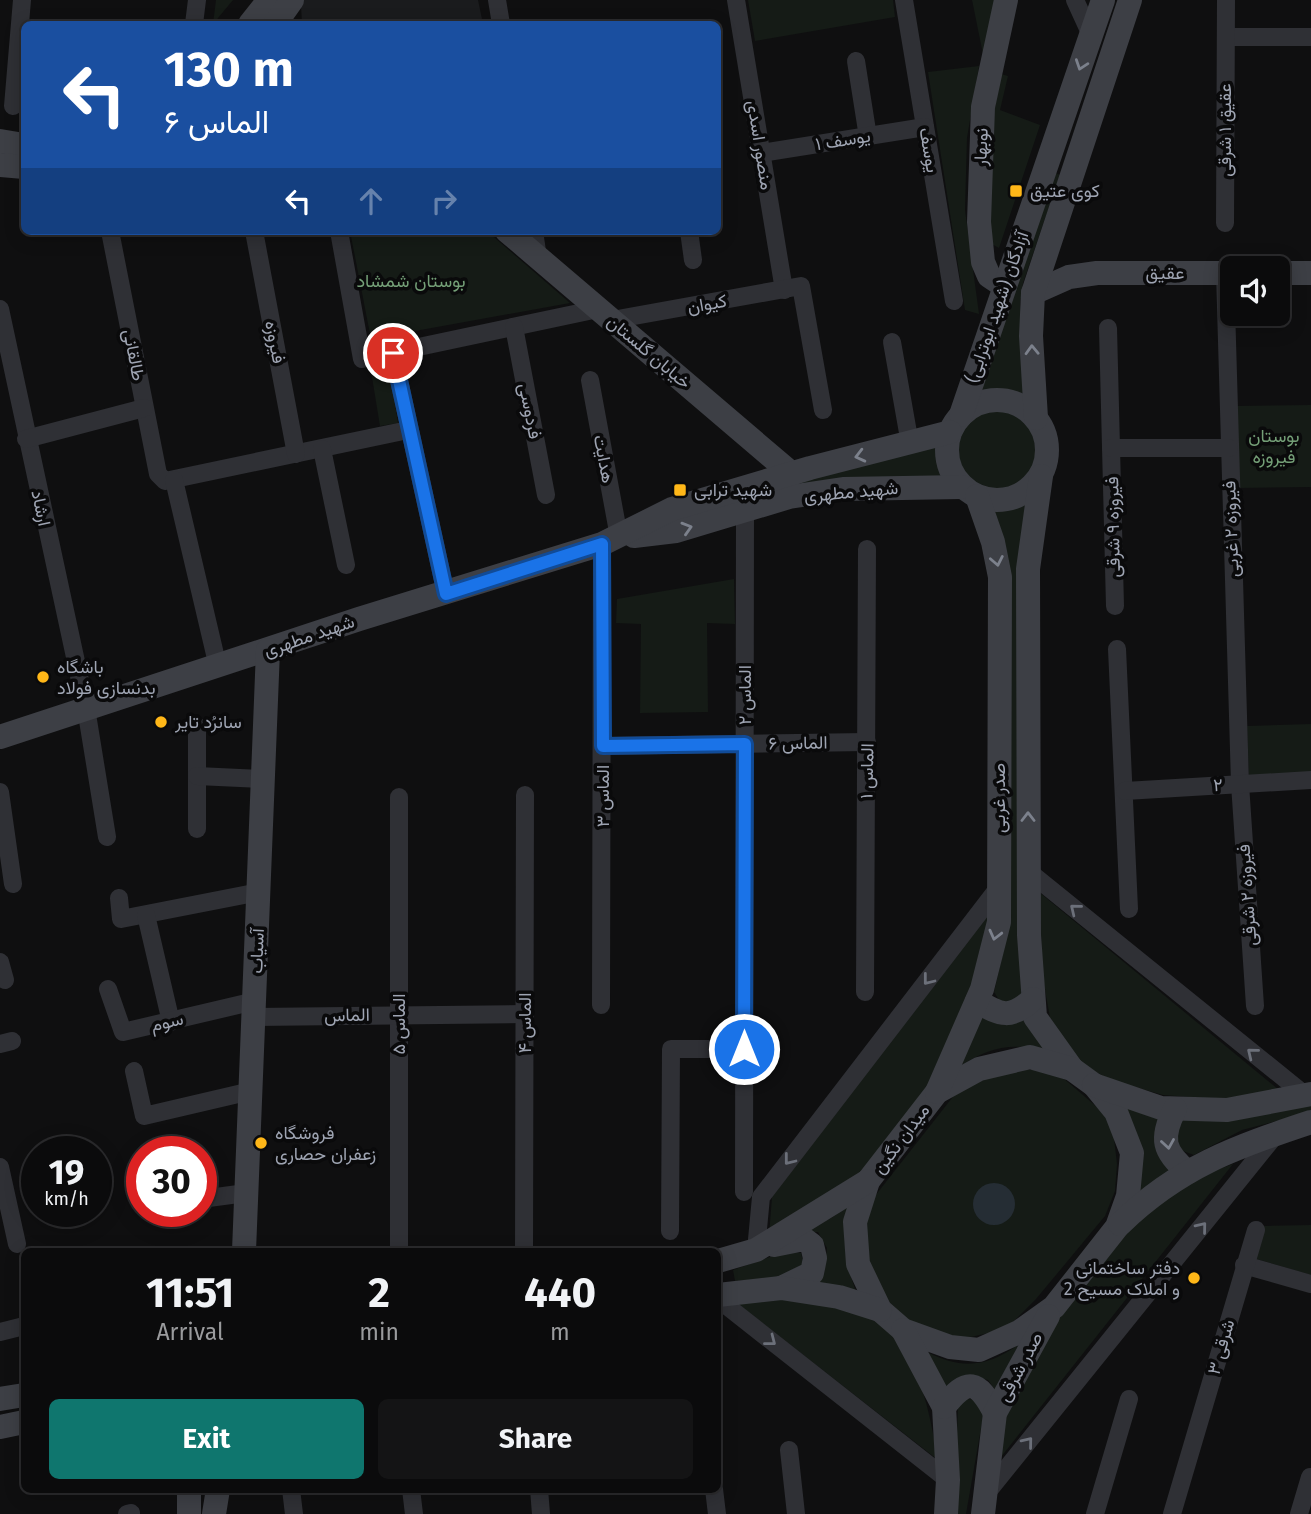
<!DOCTYPE html>
<meta charset="utf-8">
<style>
body{margin:0;font-family:"Fira Sans",Vazirmatn,sans-serif;background:#141415;color:#f1f3f6;height:100vh;display:flex;flex-direction:column;font-size:26px;white-space:nowrap}
*{box-sizing:border-box;margin:0}
p{font-size:23px;color:#9a9b9d}
.icon{flex:none;width:38px;height:38px;fill:none;stroke:currentColor;stroke-width:2;stroke-linecap:round;stroke-linejoin:round}
.map{position:relative;flex:1;overflow:hidden}
.panel{position:absolute;left:21px;top:1248px;width:700px;height:245px;display:flex;flex-direction:column;background:#0b0b0c;border-radius:10px;box-shadow:0 4px 18px #0003,0 0 0 2px #2b2b2d}
.panel>*{flex:none}
.guide{position:absolute;left:21px;top:21px;width:700px;height:214px;border-radius:10px;box-shadow:0 4px 18px #0003,0 0 0 2px #2b2b2d;background:#1a4fa0;color:#fff;overflow:hidden}
.controls{position:absolute;left:1220px;top:256px;display:grid;gap:14px}
.controls a{display:grid;place-items:center;width:70px;height:70px;border-radius:10px;background:#0b0b0c;box-shadow:0 4px 18px #0003,0 0 0 2px #2b2b2d;font-size:35px}
.speed{position:absolute;left:21px;top:1136px;display:flex;gap:14px;font-size:35px;font-weight:700;text-align:center}
.speed>*{display:grid;place-content:center;width:91px;height:91px;border-radius:50%;background:#0b0b0c;box-shadow:0 4px 18px #0003,0 0 0 2px #2b2b2d;line-height:1}
.speed small{font-size:18px;font-weight:400}
.speed .limit{border:10px solid #d22;background:#fff;color:#111}
.pin{position:absolute;display:grid;place-items:center;width:60px;height:60px;color:#fff;margin:-30px;border:4px solid #fff;border-radius:50%;box-shadow:0 2px 7px #0007}
.me{position:absolute;width:77px;margin:-38px;rotate:0deg;stroke-linejoin:round;filter:drop-shadow(0 0 5px #0008)}
.turn{display:flex;align-items:center;gap:24px;height:147px;padding:0 28px;font-size:32px}
.turn .icon{width:91px;height:91px;stroke-width:2.5}
.turn b{display:block;font-size:49px;line-height:60px}
.lanes{display:flex;align-items:center;height:66px;padding:0 28px;background:#0003;justify-content:center;gap:35px;direction:ltr}
.lanes .off{opacity:.35}
.eta{display:flex;justify-content:space-evenly;align-items:center;height:119px;text-align:center}
.eta b{font-size:42px;font-weight:700;line-height:49px}
.button{display:flex;gap:14px;margin-top:auto;padding:14px 28px}
.button a{flex:1;height:80px;border-radius:10px;background:#0f766e;color:#fff;font-size:28px;font-weight:700;line-height:80px;text-align:center}
.button a+a{background:#141415;color:#f1f3f6}
.map>svg:first-child{display:block}
.built{fill:#1a1b1d}
.green{fill:#151b16}
.water{fill:#252d34}
.lines{fill:none;stroke-linecap:round;stroke-linejoin:round}
.street{stroke:#2f3035;stroke-width:18}
.secondary{stroke:#3d3f45;stroke-width:24}
.oneway{stroke:#7c818c}
.oneway2{stroke:#6c707a}
.route-casing{stroke:#114b97;stroke-width:18}
.route{stroke:#1a73e8;stroke-width:12}
.poi-dot{fill:#ffb718;stroke:#0a0a0b;stroke-width:2.5}
.labels{text-anchor:middle;dominant-baseline:central;stroke-width:7;stroke-linejoin:round;paint-order:stroke}
.street-label{font-size:18px;fill:#9ea4b2;stroke:#0a0a0b}
.poi-label{font-size:18px;fill:#9ea4b2;stroke:#0a0a0b;text-anchor:start}
.park-label{font-size:18px;fill:#749f77;stroke:#0a0a0b}
</style>
<div class="map">
<svg width="1311" height="1514" viewBox="0 0 1311 1514">
<rect width="100%" height="100%" fill="#0f0f10"/>
<path class="built" d="M303,0H478L483,24H302L301,5Z"/>
<g class="green">
<path d="M216,0H233L213,24Z"/>
<path d="M748,0H893L895,17L755,41Z"/>
<path d="M972,0H995L983,54Z"/>
<path d="M979,66L967,138L965,210L979,314L965,310L928,72Z"/>
<path d="M1001,74L1008,76L1000,110L1040,125L999,248L988,242L986,158Z"/>
<path d="M1051,171L1060,175L1023,283L1020,305L1027,400L999,391L980,395Z"/>
<path d="M350,231H487L570,303L371,339Z"/>
<path d="M388,362L398,423L380,426L370,365Z"/>
<path d="M1311,405V487L1237,488L1236,406Z"/>
<circle cx="998" cy="448" r="43"/>
<path d="M939,442L936,457L945,481L702,508Z"/>
<path d="M1031,498L1024,993L1020,1000L1001,1003L994,992L1008,931L989,508C1006,511 1016,506 1031,498Z"/>
<path d="M734,579L735,624L707,623L708,712L640,713L641,624L616,623L617,599Z"/>
<path d="M1311,724V774L1249,776L1247,726Z"/>
<path d="M1039,892L1279,1090L1230,1100L1163,1095L1107,1079L1077,1060L1050,1018L1043,978Z"/>
<path d="M991,909L970,998L925,1095L860,1175L769,1236L772,1197Z"/>
<path d="M982,1014C997,1029 1009,1026 1028,1018L1047,1052C1013,1041 987,1048 959,1067Z"/>
<path d="M1013,1069L1035,1070L1062,1077L1105,1114L1114,1138L1117,1164L1115,1191L1105,1216L1036,1299L1006,1329L971,1337L941,1336L892,1311L873,1283L863,1233L871,1201L959,1089Z"/>
<path d="M1311,1103V1112L1242,1130L1194,1155L1180,1150L1173,1139L1182,1120Z"/>
<path d="M1123,1104L1161,1116L1173,1170L1136,1198C1147,1163 1142,1136 1123,1104Z"/>
<path d="M1233,1164L1001,1457C1003,1441 1003,1423 1009,1409C1037,1338 1117,1222 1184,1183C1198,1175 1217,1170 1233,1164Z"/>
<path d="M851,1203C839,1236 846,1263 857,1295L810,1284L824,1275L827,1248L818,1232H804L833,1217Z"/>
<path d="M1311,1225V1275L1253,1258L1264,1226Z"/>
<path d="M787,1251L801,1253L804,1265L789,1277L735,1281L733,1270Z"/>
<path d="M781,1297C805,1302 845,1305 866,1316C918,1343 929,1408 938,1460L733,1300Z"/>
<path d="M1019,1344L995,1390L988,1380L974,1377L945,1388L927,1352C962,1370 988,1367 1019,1344Z"/>
<path d="M968,1399L978,1400L984,1411L966,1514H954L958,1405Z"/>
</g>
<circle class="water" cx="994" cy="1204" r="21"/>
<g class="lines">
<g class="street">
<path d="M497,0L501,24"/>
<path d="M736,0L784,290"/>
<path d="M904,0L954,301"/>
<path d="M1075,0L1091,35"/>
<path d="M194,24L197,0"/>
<path d="M1226,37H1311"/>
<path d="M856,61L868,137"/>
<path d="M13,106L22,0"/>
<path d="M761,153L925,127"/>
<path d="M1225,223L1226,0"/>
<path d="M110,231L158,474L165,481L408,430"/>
<path d="M254,231L296,454"/>
<path d="M339,231L362,359L598,309"/>
<path d="M534,231L538,258"/>
<path d="M689,231L693,260"/>
<path d="M1225,273L1240,784L1255,1006"/>
<path d="M0,309L86,708L107,837"/>
<path d="M612,320L801,286L823,410"/>
<path d="M514,327L546,495"/>
<path d="M1108,328L1115,606"/>
<path d="M892,342L910,444"/>
<path d="M393,353L446,594"/>
<path d="M590,380L619,537"/>
<path d="M26,439L144,408"/>
<path d="M1111,448H1229"/>
<path d="M322,449L346,565"/>
<path d="M174,480L218,667"/>
<path d="M1117,649L1129,909"/>
<path d="M197,726V829"/>
<path d="M603,746L867,742"/>
<path d="M197,776L264,779"/>
<path d="M1125,791L1311,780"/>
<path d="M0,792L13,884"/>
<path d="M399,797V1251"/>
<path d="M1028,871L1305,1095"/>
<path d="M119,898L121,919L259,892"/>
<path d="M146,915L171,1022"/>
<path d="M0,962L5,980"/>
<path d="M108,989L123,1032L255,1001"/>
<path d="M865,992L867,549"/>
<path d="M601,1005L602,544"/>
<path d="M254,1017L525,1014"/>
<path d="M0,1044L12,1041"/>
<path d="M134,1071L144,1116L251,1091"/>
<path d="M0,1167L17,1244"/>
<path d="M744,1192L745,509"/>
<path d="M201,1199L246,1193"/>
<path d="M670,1231L671,1049H744"/>
<path d="M756,1250L761,1197L999,887"/>
<path d="M524,1251L525,795"/>
<path d="M1244,1265L1311,1284"/>
<path d="M718,1299L948,1480"/>
<path d="M0,1332L24,1326"/>
<path d="M789,1450L796,1514"/>
<path d="M291,1489L294,1514"/>
<path d="M411,1489L414,1514"/>
<path d="M539,1489L541,1514"/>
<path d="M714,1489L717,1514"/>
<path d="M985,1495L1277,1133"/>
<path d="M127,1514L131,1513"/>
<path d="M1095,1514L1129,1399"/>
<path d="M1172,1514L1256,1230"/>
<path d="M1299,1514L1310,1477"/>
</g>
<g class="secondary">
<path d="M250,24L269,0"/>
<path d="M275,24L292,0"/>
<path d="M0,141L24,145"/>
<path d="M0,165L24,167"/>
<path d="M507,231L792,474"/>
<path d="M1278,273H1311"/>
<path d="M1004,286L989,276L983,262L979,222L983,107L1006,0"/>
<path d="M1033,293L1069,277L1097,273H1232"/>
<circle cx="997" cy="450" r="50"/>
<path d="M961,415L1103,0"/>
<path d="M1036,418L1031,336L1033,293L1130,0"/>
<path d="M1041,476L1028,569L1029,935L1035,1017L1072,1069"/>
<path d="M634,536L676,531L789,497L843,489L962,487"/>
<path d="M0,737L359,619L602,544L672,509L810,468L950,432"/>
<path d="M977,1001C1001,1016 1011,1019 1033,999"/>
<path d="M1030,1057L1072,1069L1094,1085L1116,1112L1132,1153L1128,1196L1117,1227L1054,1307L1019,1332L979,1350L950,1347L903,1330L880,1310L858,1264L855,1222L868,1181L937,1092L979,1069Z"/>
<path d="M1094,1085L1161,1108L1227,1110L1311,1094"/>
<path d="M937,1092L982,989L999,922L1000,577L993,542L977,496"/>
<path d="M1175,1109C1160,1138 1163,1152 1188,1172"/>
<path d="M1120,1224C1179,1167 1235,1147 1311,1122"/>
<path d="M774,1245L804,1239L812,1245L815,1258L812,1273L781,1288"/>
<path d="M244,1251L268,650"/>
<path d="M718,1261L756,1250L868,1181"/>
<path d="M718,1295L781,1288L839,1297L880,1310"/>
<path d="M903,1330L944,1407L948,1480L946,1514"/>
<path d="M0,1399L24,1395"/>
<path d="M944,1407C967,1377 978,1380 995,1413"/>
<path d="M0,1427L24,1422"/>
<path d="M189,1514V1489"/>
<path d="M214,1514L218,1489"/>
<path d="M983,1514L995,1413L1048,1316"/>
</g>
</g>
<defs><path id="oneway-chevron" d="M-2-3.5L2.5 0L-2 3.5" fill="none" stroke-width="1.6" stroke-linecap="round" stroke-linejoin="round" transform="scale(1.75)"/></defs>
<g class="oneway">
<use href="#oneway-chevron" transform="translate(1081 65) rotate(109)"/>
<use href="#oneway-chevron" transform="translate(1032 350) rotate(-92)"/>
<use href="#oneway-chevron" transform="translate(860 456) rotate(166)"/>
<use href="#oneway-chevron" transform="translate(687 528) rotate(-17)"/>
<use href="#oneway-chevron" transform="translate(997 561) rotate(79)"/>
<use href="#oneway-chevron" transform="translate(1028 817) rotate(-90)"/>
<use href="#oneway-chevron" transform="translate(995 935) rotate(104)"/>
<use href="#oneway-chevron" transform="translate(1168 1144) rotate(81)"/>
</g>
<g class="oneway2">
<use href="#oneway-chevron" transform="translate(1075 909) rotate(-141)"/>
<use href="#oneway-chevron" transform="translate(928 980) rotate(128)"/>
<use href="#oneway-chevron" transform="translate(1252 1053) rotate(-141)"/>
<use href="#oneway-chevron" transform="translate(789 1160) rotate(128)"/>
<use href="#oneway-chevron" transform="translate(1202 1227) rotate(-51)"/>
<use href="#oneway-chevron" transform="translate(771 1341) rotate(38)"/>
<use href="#oneway-chevron" transform="translate(1028 1442) rotate(-51)"/>
</g>
<g class="lines">
<defs>
<path id="route" d="M393,353L446,594L602,544L603,746L745,744L744,1049"/>
</defs>
<use href="#route" class="route-casing"/>
<use href="#route" class="route"/>
</g>
<g class="poi-dot">
<rect x="1009" y="184" width="14" height="14" rx="3.5"/>
<rect x="673" y="483" width="14" height="14" rx="3.5"/>
<circle cx="43" cy="677" r="7"/>
<circle cx="161" cy="722" r="7"/>
<circle cx="261" cy="1143" r="7"/>
<circle cx="1194" cy="1278" r="7"/>
</g>
<g class="labels">
<g class="street-label">
<text transform="translate(1225 130) rotate(-90)">عقیق ۱ شرقی</text>
<text transform="translate(843 140) rotate(-9)">یوسف ۱</text>
<text transform="translate(760 145) rotate(81)">منصور اسدی</text>
<text transform="translate(981 147) rotate(-88)">نوبهار</text>
<text transform="translate(929 150) rotate(80)">یوسف</text>
<text x="1165" y="273">عقیق</text>
<text transform="translate(707 304) rotate(-10)">کیوان</text>
<text transform="translate(997 307) rotate(-71)">آزادگان (شهید ابوترابی)</text>
<text transform="translate(275 342) rotate(79)">فیروزه</text>
<text transform="translate(649 352) rotate(40)">خیابان گلستان</text>
<text transform="translate(134 355) rotate(79)">طالقانی</text>
<text transform="translate(530 411) rotate(79)">فردوسی</text>
<text transform="translate(604 459) rotate(79)">هدایت</text>
<text transform="translate(851 492) rotate(-5)">شهید مطهری</text>
<text transform="translate(41 508) rotate(78)">ارشاد</text>
<text transform="translate(1113 527) rotate(-91)">فیروزه ۹ شرقی</text>
<text transform="translate(1231 529) rotate(-92)">فیروزه ۲ غربی</text>
<text transform="translate(309 636) rotate(-19)">شهید مطهری</text>
<text transform="translate(745 695) rotate(-90)">الماس ۲</text>
<text transform="translate(798 743) rotate(-1)">الماس ۶</text>
<text transform="translate(867 771) rotate(-89)">الماس ۱</text>
<text transform="translate(1218 785) rotate(-3)">۲</text>
<text transform="translate(603 796) rotate(-90)">الماس ۳</text>
<text transform="translate(999 798) rotate(-90)">صدر غربی</text>
<text transform="translate(1247 895) rotate(-94)">فیروزه ۲ شرقی</text>
<text transform="translate(257 951) rotate(-88)">آسیاب</text>
<text transform="translate(347 1015) rotate(-1)">الماس</text>
<text transform="translate(167 1022) rotate(-13)">سوم</text>
<text transform="translate(525 1023) rotate(-90)">الماس ۴</text>
<text transform="translate(399 1024) rotate(-90)">الماس ۵</text>
<text transform="translate(901 1139) rotate(-53)">میدان نگین</text>
<text transform="translate(1221 1347) rotate(-74)">۳ شرقی</text>
<text transform="translate(1020 1367) rotate(-62)">صدر شرقی</text>
</g>
<g class="poi-label">
<text x="1030" y="191">کوی عتیق</text>
<text x="694" y="490">شهید ترابی</text>
<text x="57" y="667">باشگاه<tspan x="57" dy="21">بدنسازی فولاد</tspan></text>
<text x="175" y="722">سانرُد تایر</text>
<text x="275" y="1133">فروشگاه<tspan x="275" dy="21">زعفران حصاری</tspan></text>
<text x="1180" y="1268" text-anchor="end">دفتر ساختمانی<tspan x="1180" dy="21">و املاک مسیح 2</tspan></text>
</g>
<g class="park-label">
<text x="411" y="281">بوستان شمشاد</text>
<text x="1274" y="436">بوستان<tspan x="1274" dy="21">فیروزه</tspan></text>
</g>
</g>
</svg>
<div class="controls">
<a><svg class="icon" aria-label="sound" viewBox="0 0 24 24"><path d="M4 9h4l5-4v14l-5-4H4zM17 9q2 3 0 6"/></svg></a>
</div>
<div class="speed"><div>19<small>km/h</small></div><div class="limit">30</div></div>
<div class="pin" style="left:393px;top:353px;background:#d93025"><svg class="icon" aria-label="arrive" viewBox="0 0 24 24"><path d="M6 21V4h12l-3 4 3 4H6"/></svg></div>
<svg class="me" style="left:744px;top:1049px" viewBox="-20 -20 40 40"><circle r="17" fill="#1a73e8" stroke="#fff" stroke-width="3"/><path d="M0-11L8 9 0 5-8 9z" fill="#fff"/></svg>
<div class="guide">
<div class="turn"><svg class="icon" aria-label="left" viewBox="0 0 24 24"><path d="M17 20v-9H6M10 6l-5 5 5 5"/></svg><div><b>130 m</b>الماس ۶</div></div>
<div class="lanes"><svg class="icon" aria-label="left" viewBox="0 0 24 24"><path d="M17 20v-9H6M10 6l-5 5 5 5"/></svg><svg class="icon off" aria-label="ahead" viewBox="0 0 24 24"><path d="M12 20V5M6 11l6-6 6 6"/></svg><svg class="icon off" aria-label="right" viewBox="0 0 24 24"><path d="M7 20v-9h11M14 6l5 5-5 5"/></svg></div>
</div>
<section class="panel">
<div class="eta">
<div><b>11:51</b><p>Arrival</p></div>
<div><b>2</b><p>min</p></div>
<div><b>440</b><p>m</p></div>
</div>
<div class="button"><a>Exit</a><a>Share</a></div>
</section>
</div>
